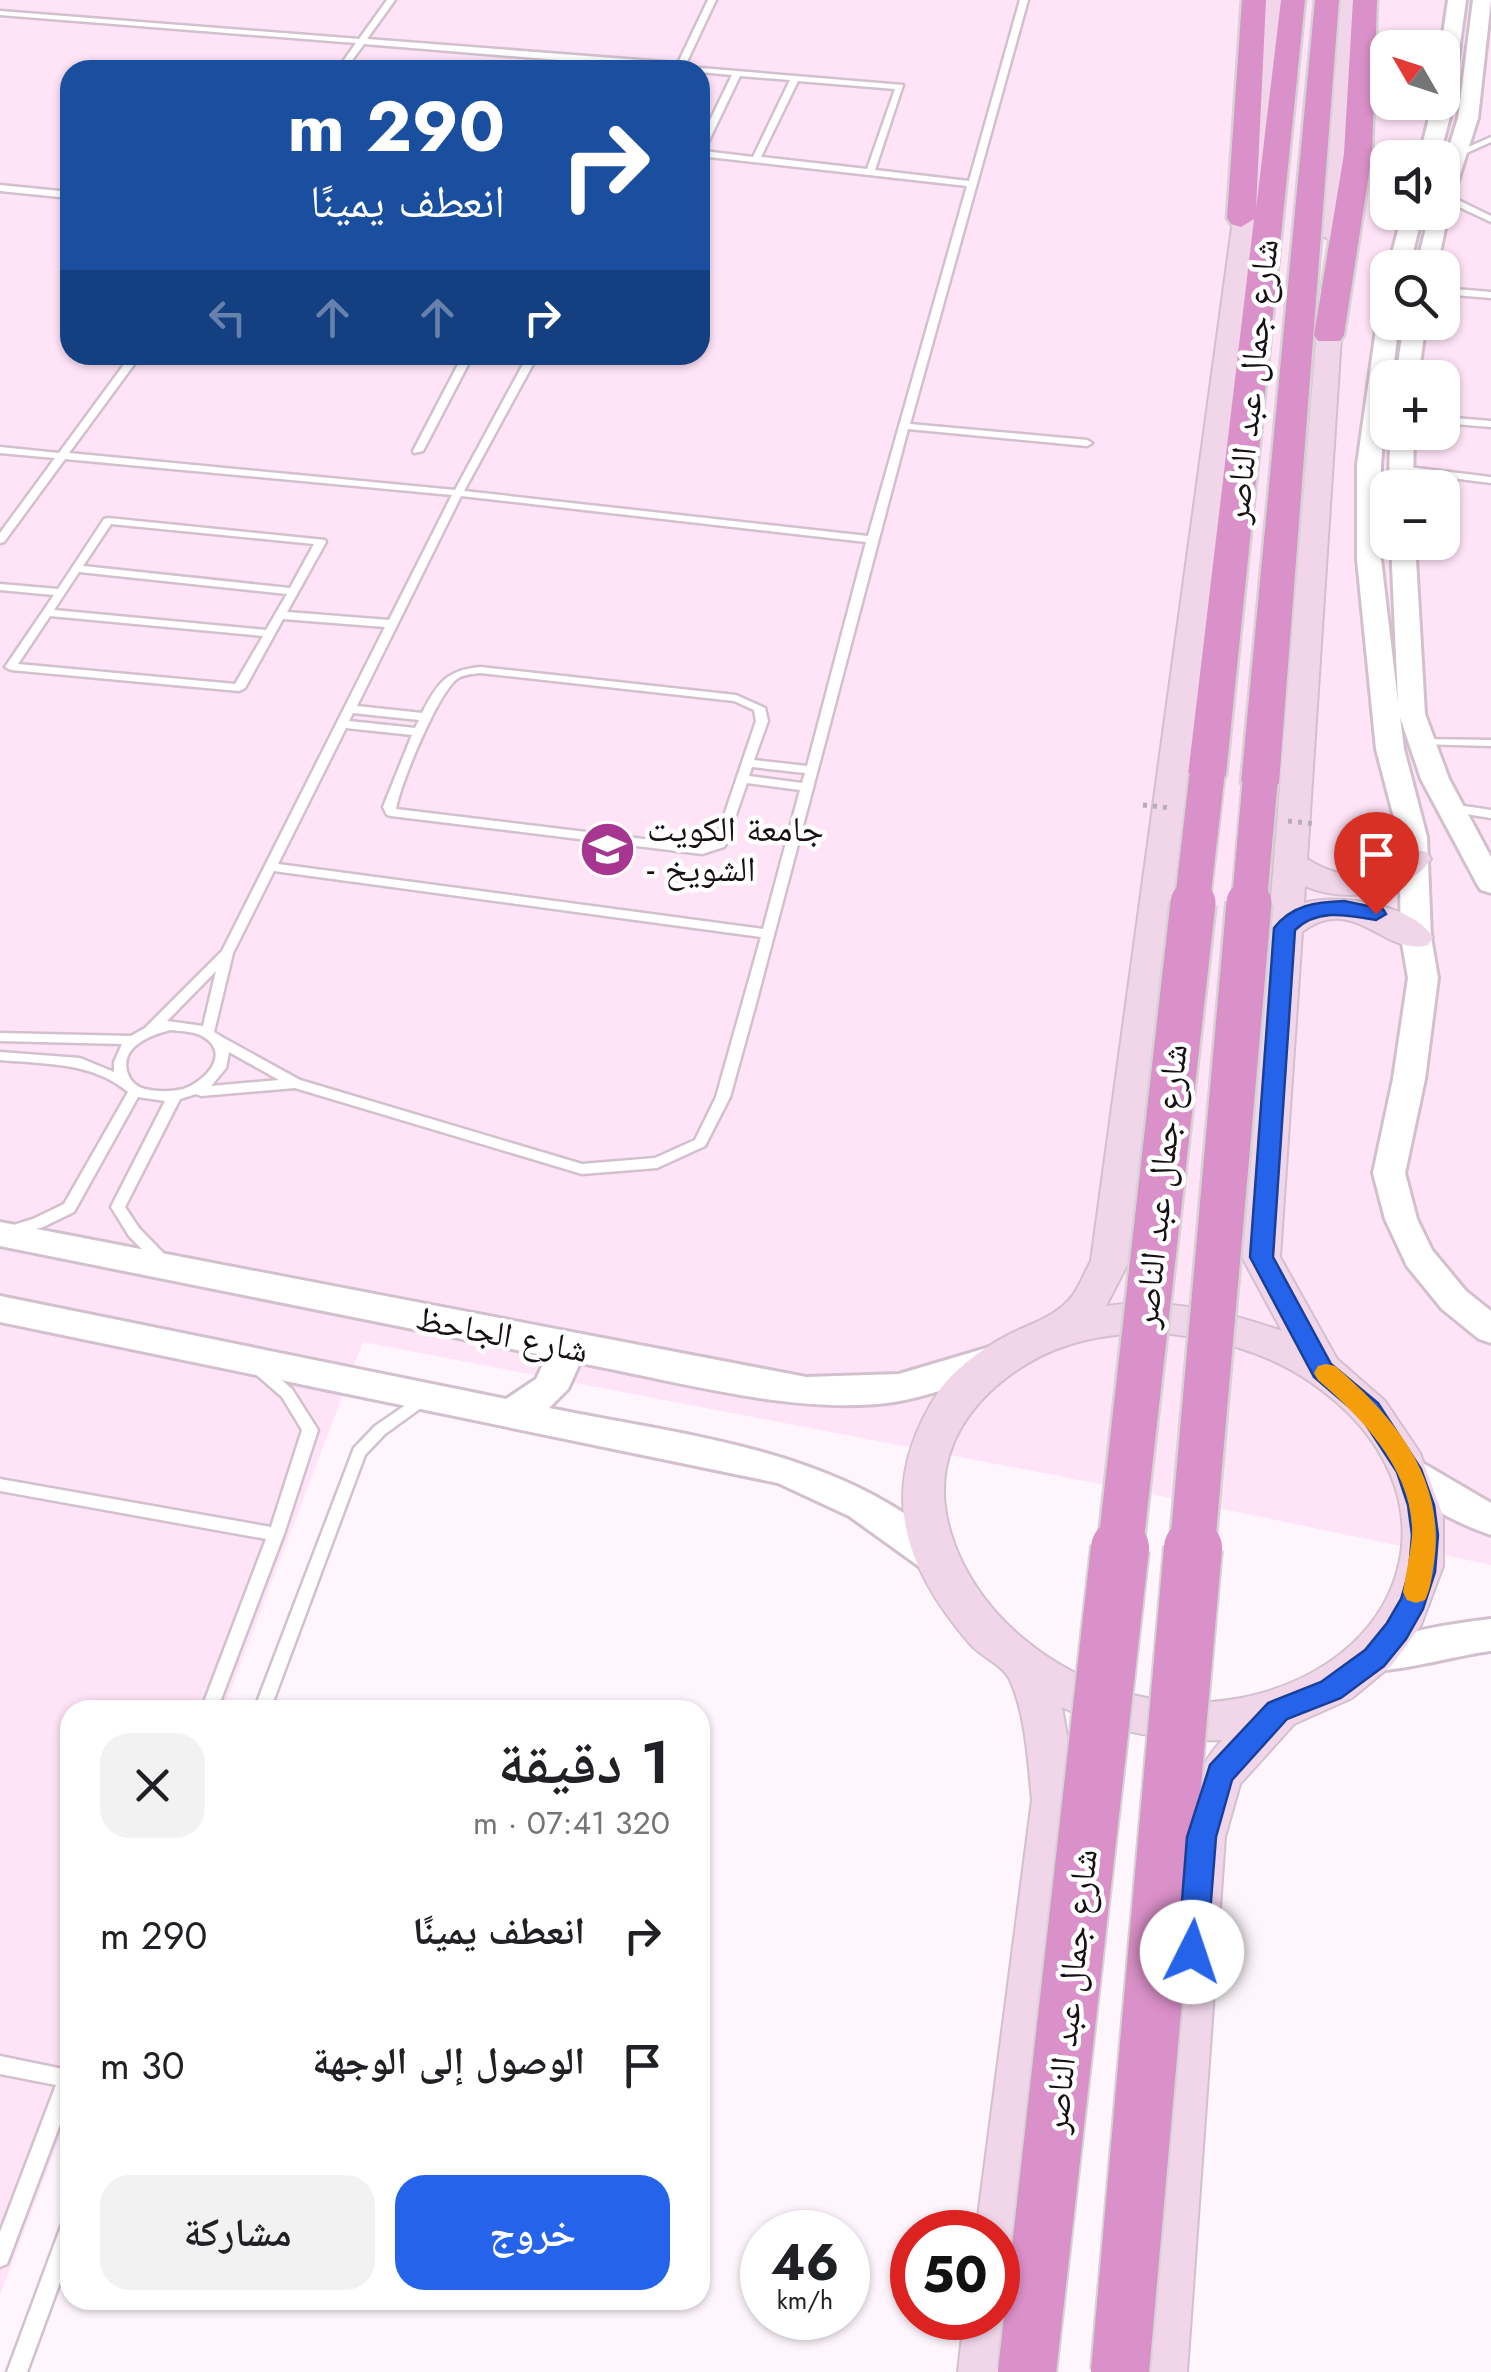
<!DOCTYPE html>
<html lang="ar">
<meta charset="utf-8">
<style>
body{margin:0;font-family:Jost,"Noto Naskh Arabic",sans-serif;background:#f2f2f2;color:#202124;direction:rtl;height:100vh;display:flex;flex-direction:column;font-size:38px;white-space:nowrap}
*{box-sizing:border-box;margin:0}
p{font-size:32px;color:#757577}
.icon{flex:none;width:55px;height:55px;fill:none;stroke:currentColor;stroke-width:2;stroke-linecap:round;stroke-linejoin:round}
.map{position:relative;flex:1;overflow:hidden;direction:ltr}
.drawer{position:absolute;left:60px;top:1700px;width:650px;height:610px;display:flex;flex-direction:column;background:#fff;border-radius:30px;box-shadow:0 2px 8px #0004;direction:rtl}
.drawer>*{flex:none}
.guide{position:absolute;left:60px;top:60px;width:650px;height:305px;border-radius:30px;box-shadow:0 2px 8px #0004;direction:rtl;background:#1a4fa0;color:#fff;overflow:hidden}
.needle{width:65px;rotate:309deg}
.buttons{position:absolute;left:1370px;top:30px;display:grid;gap:20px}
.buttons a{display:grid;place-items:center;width:90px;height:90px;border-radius:20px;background:#fff;box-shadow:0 2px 8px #0004;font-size:50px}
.speed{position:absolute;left:740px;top:2210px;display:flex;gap:20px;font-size:50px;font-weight:700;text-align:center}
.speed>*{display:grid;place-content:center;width:130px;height:130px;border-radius:50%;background:#fff;box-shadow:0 2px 8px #0004;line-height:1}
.speed small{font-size:25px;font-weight:400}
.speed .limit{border:15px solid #d22;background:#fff;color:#111}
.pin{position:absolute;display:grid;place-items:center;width:85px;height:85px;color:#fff;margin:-102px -42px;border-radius:50% 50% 50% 0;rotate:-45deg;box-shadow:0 0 10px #0007}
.pin .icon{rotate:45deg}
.me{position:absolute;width:110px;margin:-55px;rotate:4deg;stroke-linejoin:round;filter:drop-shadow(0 0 8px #0008)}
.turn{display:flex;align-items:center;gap:35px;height:210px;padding:0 40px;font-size:45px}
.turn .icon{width:130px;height:130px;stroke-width:2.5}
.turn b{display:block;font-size:70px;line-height:85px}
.lanes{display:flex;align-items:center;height:95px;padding:0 40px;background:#0003;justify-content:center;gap:50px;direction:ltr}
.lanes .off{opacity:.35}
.round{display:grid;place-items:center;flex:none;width:105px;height:105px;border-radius:30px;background:#f2f2f2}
.summary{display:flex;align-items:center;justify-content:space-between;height:170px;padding:0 40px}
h1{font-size:60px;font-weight:600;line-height:75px}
.button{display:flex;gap:20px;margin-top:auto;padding:20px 40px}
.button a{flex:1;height:115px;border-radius:30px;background:#2563eb;color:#fff;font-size:40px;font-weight:600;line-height:115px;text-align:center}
.button a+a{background:#f2f2f2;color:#202124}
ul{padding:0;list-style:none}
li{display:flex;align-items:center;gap:30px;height:130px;padding:0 40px}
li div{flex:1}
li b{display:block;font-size:38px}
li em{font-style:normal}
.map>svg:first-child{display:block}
.built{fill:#ffe4f7;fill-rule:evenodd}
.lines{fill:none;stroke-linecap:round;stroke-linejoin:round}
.service-casing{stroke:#d3c0cd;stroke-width:5}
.tertiary-casing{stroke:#d3c0cd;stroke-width:6}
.secondary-casing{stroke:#d3c0cd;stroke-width:4}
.trunk-casing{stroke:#d5d4d5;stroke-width:5}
.service{fill:#fff;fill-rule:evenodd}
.tertiary{fill:#fff;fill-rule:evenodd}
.secondary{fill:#f1d6ea;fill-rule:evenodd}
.trunk{fill:#da90c8;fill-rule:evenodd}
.trunk-bridge-far2-casing{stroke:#d5d4d5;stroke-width:39;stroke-linecap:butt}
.trunk-bridge-far1-casing{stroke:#d5d4d5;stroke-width:50;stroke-linecap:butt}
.trunk-bridge-casing{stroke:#d5d4d5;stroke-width:62;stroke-linecap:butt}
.path-bridge{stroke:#b6aeb4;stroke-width:5;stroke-dasharray:4 6;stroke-linecap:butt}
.trunk-bridge-far2{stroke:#da90c8;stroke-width:35}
.trunk-bridge-far1{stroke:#da90c8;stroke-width:45}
.trunk-bridge{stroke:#da90c8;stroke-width:58}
.route{fill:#2563eb;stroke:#184099;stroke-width:2.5}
.slow{fill:#f59e0b}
.labels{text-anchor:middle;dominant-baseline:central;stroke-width:9;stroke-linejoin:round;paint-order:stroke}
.street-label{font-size:35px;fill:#171015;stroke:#fff}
.poi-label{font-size:35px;fill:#171015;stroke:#fff;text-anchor:start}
</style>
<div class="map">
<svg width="1491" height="2372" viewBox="0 0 1491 2372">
<rect width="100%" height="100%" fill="#fef6fc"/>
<path class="built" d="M0,0H1491V1565L1152,1494L363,1342L223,1710H70V2111L0,2295ZM1388,48H1442V102H1388ZM70,70H700V355H70ZM1388,158H1442V212H1388ZM1388,268H1442V322H1388ZM1388,378H1442V432H1388ZM1388,488H1442V542H1388Z"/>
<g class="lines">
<defs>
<g id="service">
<path d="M387,0H395L367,39L678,63L708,0H716L683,70L364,44L345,70H337L356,43L0,15V11L359,39Z"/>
<path d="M1020,0H1028L910,424L1087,440L1092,443L1087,446L908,429L755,1007L730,1097L705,1146L657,1168L582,1174L295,1088L201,1096L196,1094L180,1099L125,1207L139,1228L170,1260L172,1264L170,1268H160L129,1236L111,1207L165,1101L138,1097L74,1212L43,1227L0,1239V1229L33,1219L64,1204L128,1092C93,1062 44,1064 0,1060V1052L80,1058L114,1072V1062L122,1044L0,1041V1033L131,1036L145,1028L222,951L385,627L283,619L245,688L239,691L11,670L5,667L54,595L0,590V584L58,589L104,519L108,518L325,540L326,542L287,612L389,620L452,495L65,459L4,542L0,543V533L55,458L0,453V447L59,453L131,355H141L69,453L455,490L528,355H538L464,491L868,536L967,186L700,156V141L732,75L700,72V70H696L700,68L903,85L875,170L969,181ZM740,76L790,80L753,157L704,151ZM798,81L895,89L867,169L761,157ZM461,496L866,542L807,766L754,760L768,721L765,708L736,695L480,667C446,670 437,684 422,713L357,706ZM111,524L314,544L290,588L83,566ZM79,572L287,594L266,630L54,610ZM50,616L263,636L235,684L18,664ZM480,673L734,701L754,710L756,721L715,842L701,846L396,809C400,784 438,693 457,679C464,674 472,674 480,673ZM353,713L419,720L415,728L349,721ZM346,728L412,735L383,807L387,815L391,816L702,854L724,847L726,844L747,783L800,790L763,929L278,864ZM752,767L805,773L802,783L749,776ZM274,871L761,937L716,1097L695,1140L655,1158L582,1164L300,1080L222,1037L214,1032L233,953ZM216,971L203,1026L167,1021ZM170,1030C180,1031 191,1031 200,1035C233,1051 207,1081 183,1089C171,1092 157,1092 145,1089C137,1087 131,1082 128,1074C118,1047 151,1035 170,1030ZM229,1052L279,1080L211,1086L226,1068Z"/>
<path d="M1491,137V142L1462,155L1455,153Z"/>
<path d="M0,185L70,192V198L0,191Z"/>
<path d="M1442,195H1448L1491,216V222L1442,199Z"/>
<path d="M1442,288L1491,292V298L1442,294Z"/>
<path d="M463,355H473L423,451L414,453L413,451Z"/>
<path d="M1442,417L1491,421V427L1442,423Z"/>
<path d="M1400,466L1491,477V483L1396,471L1395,469Z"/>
<path d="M1421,739L1491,740V746L1417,744L1415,742Z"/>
<path d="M1451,804L1491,810V818L1447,811L1445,808Z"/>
<path d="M257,1361L262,1363L292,1389L318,1430L284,1534L217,1710H201L266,1539L0,1491V1479L271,1527L302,1430L282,1397L252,1371L250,1367L252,1363Z"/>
<path d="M423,1393L428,1395L430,1399L428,1403L385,1434L365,1455L270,1710H254L354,1448L375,1426Z"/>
<path d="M0,2056L63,2069L70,2065V2098L7,2264L0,2267V2232L56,2085L0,2074Z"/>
<path d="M70,2219V2255L27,2372H7L60,2229L63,2222Z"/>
</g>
<g id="tertiary">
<path d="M1448,0H1466L1450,117L1439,158H1419L1433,102H1442L1441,48Z"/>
<path d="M1473,0H1491L1478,118L1449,209L1437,268H1416L1430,212H1442V170L1458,118Z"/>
<path d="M1403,212H1423L1409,268H1388Z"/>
<path d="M1388,316V322H1399L1392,378H1388L1381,465V559L1398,703L1391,542H1415L1425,714L1449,779L1491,857V893L1481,890L1477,884L1421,779L1400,717L1404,749L1427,837L1431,937L1438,978L1425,1079L1405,1173L1417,1219L1432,1250L1466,1291L1491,1311V1343L1479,1339L1442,1309L1407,1266L1385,1219L1373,1173L1393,1079L1408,978L1401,937L1399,837L1376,749L1357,559V465L1377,322Z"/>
<path d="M1404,322H1426L1418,378H1396Z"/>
<path d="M1390,432H1414L1413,488H1389Z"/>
<path d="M0,1222L806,1377L899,1374L1000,1344L1012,1348L1017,1357L1012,1366C974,1378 933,1396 894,1402C797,1416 677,1381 580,1363L568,1389L549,1408C671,1433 801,1445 907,1515C924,1526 942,1538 952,1556L946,1567L933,1571L920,1567L849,1516L778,1483L0,1322V1296L506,1399L536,1379L547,1356L0,1246Z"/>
<path d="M1409,1455L1491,1503V1535C1459,1524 1407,1500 1391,1469L1396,1459Z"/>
<path d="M1491,1619V1651C1461,1654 1381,1677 1360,1669L1355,1658L1360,1647C1403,1632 1447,1624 1491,1619Z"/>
</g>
<g id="secondary">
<path d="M1263,0H1283L1129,1261L1106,1306C1167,1298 1224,1311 1282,1331L1242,1257L1320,291L1332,284L1344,291L1307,859C1374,901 1380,840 1427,852L1431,859C1406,897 1343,903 1305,886L1304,903C1338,893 1412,904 1433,937L1428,945C1383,957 1355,892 1302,932L1280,1257L1337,1359L1385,1401L1420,1453L1443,1516V1566L1421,1625L1392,1665L1352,1698L1294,1724L1240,1784L1225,1837L1187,2372H1133L1179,1837C1189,1800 1196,1768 1222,1740C1168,1742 1110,1732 1062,1707L1078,1800L1024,2268L1017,2287L998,2294L1010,2299L1018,2318L1012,2372H958L964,2318H998V2232H976L1032,1800C1028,1762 1026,1715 1010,1680C1004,1666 982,1657 971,1645C900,1563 877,1486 939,1391C954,1369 986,1346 1010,1334C1032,1323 1058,1316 1073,1295C1080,1285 1085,1272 1091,1261ZM1155,1332C1211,1338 1265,1350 1312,1383C1468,1491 1411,1672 1229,1700C1109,1719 969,1634 946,1514C937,1463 958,1420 995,1387C1043,1345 1093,1334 1155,1332Z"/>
<path d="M1341,0H1361L1347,236L1335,243L1323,236Z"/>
</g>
<g id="trunk">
<path d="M1242,0H1266L1256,209L1281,0H1305L1226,775L1220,783L1207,787L1194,783L1188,775L1254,219L1241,227L1231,224L1227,218Z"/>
<path d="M1315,0H1339L1279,783L1273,791L1260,795L1247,791L1241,783Z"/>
<path d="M1353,0H1377L1372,154L1344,335L1340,341H1318L1314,335L1344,154Z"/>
</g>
</defs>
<use href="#service" class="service-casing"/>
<use href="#tertiary" class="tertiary-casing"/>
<use href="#secondary" class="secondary-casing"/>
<use href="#trunk" class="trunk-casing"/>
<use href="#service" class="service"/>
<use href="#tertiary" class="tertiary"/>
<use href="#secondary" class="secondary"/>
<use href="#trunk" class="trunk"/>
<defs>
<g id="trunk-bridge-far2">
<path d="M1192,905L1207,775"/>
<path d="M1249,905L1260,783"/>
</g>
<g id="trunk-bridge-far1">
<path d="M1120,1551L1193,903"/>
<path d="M1192,1551L1249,903"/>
</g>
<g id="trunk-bridge">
<path d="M1027,2372L1120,1548"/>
<path d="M1120,2372L1193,1548"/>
</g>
</defs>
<use href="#trunk-bridge-far2" class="trunk-bridge-far2-casing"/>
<use href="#trunk-bridge-far1" class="trunk-bridge-far1-casing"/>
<use href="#trunk-bridge" class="trunk-bridge-casing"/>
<g class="path-bridge">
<path d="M1143,805L1171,808"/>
<path d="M1288,821L1316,824"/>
</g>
<use href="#trunk-bridge-far2" class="trunk-bridge-far2"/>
<use href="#trunk-bridge-far1" class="trunk-bridge-far1"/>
<use href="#trunk-bridge" class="trunk-bridge"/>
</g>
<path class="route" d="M1344,901L1383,909L1386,914L1376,920C1347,915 1318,908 1295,930L1273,1257L1331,1364L1378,1403L1421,1469L1434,1505L1438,1535L1435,1572L1423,1609L1406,1639L1384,1666L1341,1698L1287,1719L1232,1780L1216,1837L1207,1952L1203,1961L1192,1965L1182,1961L1178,1952L1187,1837L1210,1765L1268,1703L1321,1682L1365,1650L1387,1623L1401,1599L1409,1572L1412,1535L1408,1505L1397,1472L1361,1417L1314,1377L1250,1257L1274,928C1292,905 1316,902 1344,901Z"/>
<path class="slow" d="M1326,1364L1335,1366C1395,1418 1446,1478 1434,1562C1432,1575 1431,1588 1425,1600L1416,1603L1407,1600L1403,1592C1406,1574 1410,1555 1412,1537C1415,1472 1363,1419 1318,1380L1314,1373L1318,1366Z"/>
<defs>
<symbol id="university-disc" viewBox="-11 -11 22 22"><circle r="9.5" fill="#a73691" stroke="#fff"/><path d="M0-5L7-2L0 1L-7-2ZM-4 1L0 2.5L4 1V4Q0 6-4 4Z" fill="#fff"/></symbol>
</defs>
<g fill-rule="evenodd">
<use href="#university-disc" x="576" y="818" width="63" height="63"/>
</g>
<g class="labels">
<g class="street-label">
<text transform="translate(1251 381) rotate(-84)">شارع جمال عبد الناصر</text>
<text transform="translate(1160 1186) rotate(-84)">شارع جمال عبد الناصر</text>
<text transform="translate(502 1334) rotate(11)">شارع الجاحظ</text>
<text transform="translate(1070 1991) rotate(-84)">شارع جمال عبد الناصر</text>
</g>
<g class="poi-label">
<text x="647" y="829">جامعة الكويت<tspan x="647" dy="40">- الشويخ</tspan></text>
</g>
</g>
</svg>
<div class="buttons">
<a><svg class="needle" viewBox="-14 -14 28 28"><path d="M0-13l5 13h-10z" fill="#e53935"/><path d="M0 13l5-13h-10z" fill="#757577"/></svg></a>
<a><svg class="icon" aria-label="sound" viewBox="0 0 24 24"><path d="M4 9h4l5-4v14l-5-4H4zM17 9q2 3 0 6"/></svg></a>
<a><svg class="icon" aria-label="search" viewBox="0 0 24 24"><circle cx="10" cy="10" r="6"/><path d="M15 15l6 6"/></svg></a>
<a>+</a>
<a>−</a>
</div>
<div class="speed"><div>46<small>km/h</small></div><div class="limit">50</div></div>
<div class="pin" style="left:1376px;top:914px;background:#d93025"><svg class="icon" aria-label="arrive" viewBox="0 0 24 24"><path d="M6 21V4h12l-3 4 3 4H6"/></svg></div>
<svg class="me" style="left:1192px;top:1952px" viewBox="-20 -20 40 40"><circle r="19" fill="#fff"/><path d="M0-13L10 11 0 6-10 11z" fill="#2563eb"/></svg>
<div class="guide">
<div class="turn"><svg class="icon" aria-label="right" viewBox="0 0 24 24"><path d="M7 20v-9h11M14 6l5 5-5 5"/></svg><div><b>290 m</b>انعطف يمينًا</div></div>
<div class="lanes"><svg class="icon off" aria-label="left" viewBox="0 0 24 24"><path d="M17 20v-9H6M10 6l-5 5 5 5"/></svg><svg class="icon off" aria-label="ahead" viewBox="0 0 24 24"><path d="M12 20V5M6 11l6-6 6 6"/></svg><svg class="icon off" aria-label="ahead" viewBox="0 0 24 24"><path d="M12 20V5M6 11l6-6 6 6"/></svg><svg class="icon" aria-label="right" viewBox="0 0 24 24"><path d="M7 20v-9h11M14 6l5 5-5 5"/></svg></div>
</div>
<section class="drawer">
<div class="summary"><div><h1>1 دقيقة</h1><p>320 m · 07:41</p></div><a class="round"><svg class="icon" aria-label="close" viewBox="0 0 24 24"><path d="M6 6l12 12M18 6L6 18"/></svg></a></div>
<ul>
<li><svg class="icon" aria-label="right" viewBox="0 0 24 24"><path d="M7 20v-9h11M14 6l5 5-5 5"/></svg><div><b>انعطف يمينًا</b></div><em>290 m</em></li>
<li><svg class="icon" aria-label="arrive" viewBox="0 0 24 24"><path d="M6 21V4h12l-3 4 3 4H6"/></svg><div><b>الوصول إلى الوجهة</b></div><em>30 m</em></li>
</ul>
<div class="button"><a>خروج</a><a>مشاركة</a></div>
</section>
</div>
